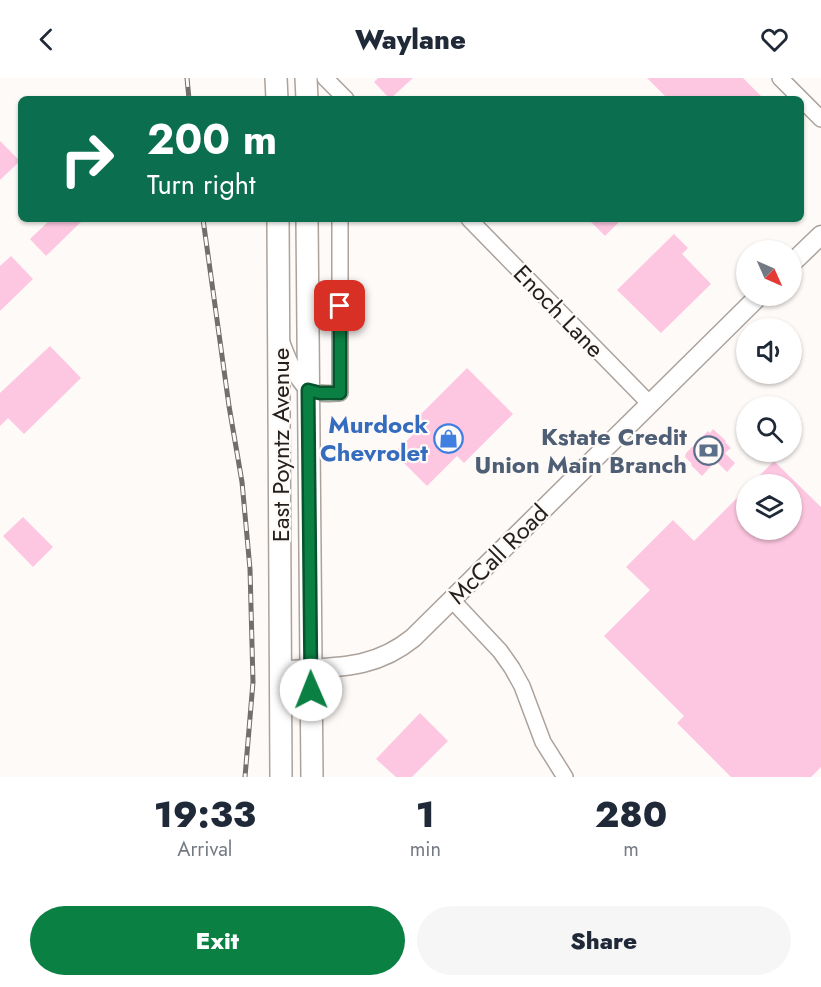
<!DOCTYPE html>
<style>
body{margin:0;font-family:Jost,sans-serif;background:#f6f6f7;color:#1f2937;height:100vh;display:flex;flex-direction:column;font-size:22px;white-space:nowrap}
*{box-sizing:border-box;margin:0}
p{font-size:20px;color:#747a83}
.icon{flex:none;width:33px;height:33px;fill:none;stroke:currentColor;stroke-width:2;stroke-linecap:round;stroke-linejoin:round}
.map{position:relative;height:699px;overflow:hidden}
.drawer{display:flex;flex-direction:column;background:#fff;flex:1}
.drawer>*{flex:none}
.hud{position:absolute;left:18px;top:18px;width:786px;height:126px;border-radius:9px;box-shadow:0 2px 4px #0004;background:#0b6e4f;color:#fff;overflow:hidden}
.needle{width:39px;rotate:135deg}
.fabs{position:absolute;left:736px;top:162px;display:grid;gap:12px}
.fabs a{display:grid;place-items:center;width:66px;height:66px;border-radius:50%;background:#fff;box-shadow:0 2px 4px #0004;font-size:30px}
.pin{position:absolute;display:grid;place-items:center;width:51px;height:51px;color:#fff;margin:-26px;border-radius:12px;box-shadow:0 3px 9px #0006}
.me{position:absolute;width:66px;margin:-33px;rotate:359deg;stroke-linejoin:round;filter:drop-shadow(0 0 4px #0008)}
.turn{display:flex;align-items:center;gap:21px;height:126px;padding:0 30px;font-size:27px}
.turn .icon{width:78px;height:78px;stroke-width:2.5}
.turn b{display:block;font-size:42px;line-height:51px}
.eta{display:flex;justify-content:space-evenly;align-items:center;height:102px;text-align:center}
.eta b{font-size:36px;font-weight:800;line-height:42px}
.cta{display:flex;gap:12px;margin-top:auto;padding:12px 30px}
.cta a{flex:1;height:69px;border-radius:36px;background:#0b8043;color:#fff;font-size:24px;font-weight:800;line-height:69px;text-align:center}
.cta a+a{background:#f6f6f7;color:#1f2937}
header{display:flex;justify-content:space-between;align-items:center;height:78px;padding:0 30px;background:#fff;font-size:27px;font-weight:800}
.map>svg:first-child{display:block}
.building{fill:#fec7e1}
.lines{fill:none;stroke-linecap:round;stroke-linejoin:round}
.minor-casing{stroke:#aca29c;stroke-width:18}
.major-casing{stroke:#aca29c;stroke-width:21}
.highway-casing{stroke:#aca29c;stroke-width:24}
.minor{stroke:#fff;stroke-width:15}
.major{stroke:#fff;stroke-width:18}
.highway{stroke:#fff;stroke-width:21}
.rail-casing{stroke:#726e6b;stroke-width:5}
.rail{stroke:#fefaf7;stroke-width:3;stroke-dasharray:9;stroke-linecap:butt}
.route-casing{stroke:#07532c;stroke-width:15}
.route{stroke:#0b8043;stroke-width:10}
.labels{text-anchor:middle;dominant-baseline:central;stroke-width:4.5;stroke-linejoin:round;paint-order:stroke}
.street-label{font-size:24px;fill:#221f1c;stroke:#fefaf7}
.shop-label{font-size:24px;font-weight:bold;fill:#366cbe;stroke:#fefaf7;text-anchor:end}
.service-label{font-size:24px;font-weight:bold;fill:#4e5e75;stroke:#fefaf7;text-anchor:end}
</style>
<header><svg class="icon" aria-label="back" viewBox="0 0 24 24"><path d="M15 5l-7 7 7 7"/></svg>Waylane<svg class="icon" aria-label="heart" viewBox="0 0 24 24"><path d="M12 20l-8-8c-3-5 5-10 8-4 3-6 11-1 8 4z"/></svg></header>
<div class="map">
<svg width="821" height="699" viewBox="0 0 821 699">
<rect width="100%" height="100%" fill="#fefaf7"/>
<g class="building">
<path d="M378,0H413L390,21L374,4Z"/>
<path d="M647,0H743L764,21H668Z"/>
<path d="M0,63L20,83L0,102Z"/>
<path d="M51,141H84L46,178L30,161Z"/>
<path d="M588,141H622L605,158Z"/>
<path d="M674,156L688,170L682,176L711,206L661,255L617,212Z"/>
<path d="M11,178L33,201L0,233V188Z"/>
<path d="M50,268L81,300L24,356L8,340L0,348V315Z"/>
<path d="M467,290L513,336L464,385L457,378L427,408L394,375L425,345L418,339Z"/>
<path d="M713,351L726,363L725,364L731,370L725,375L735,385L727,394L716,383L702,398L691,387L692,386L685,379L686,375L708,353L710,355Z"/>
<path d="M774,383L821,429V689L811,699H731L677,645L684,638L604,558L650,512L626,489L673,442L694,463L747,410V452H792V406H751Z"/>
<path d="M23,439L53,469L33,489L3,458Z"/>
<path d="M420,635L448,663L412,699H396L376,681Z"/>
</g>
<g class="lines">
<defs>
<g id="minor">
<path d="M325,0L346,21"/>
<path d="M780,0L821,41"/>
<path d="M469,141L649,325"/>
<path d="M282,265C287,278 298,308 311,313C320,317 331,315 340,315V141"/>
<path d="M452,522L500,573L512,590L522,608L543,664L565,699"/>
</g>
<g id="major">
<path d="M792,185L821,157"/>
<path d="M281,593C331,588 371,594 413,560L759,218"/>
</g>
<g id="highway">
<path d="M276,0L277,21"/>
<path d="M306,0L307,21"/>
<path d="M278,141L281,699"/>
<path d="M307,141L312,699"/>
</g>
</defs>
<use href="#minor" class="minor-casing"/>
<use href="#major" class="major-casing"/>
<use href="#highway" class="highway-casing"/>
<use href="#minor" class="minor"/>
<use href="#major" class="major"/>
<use href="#highway" class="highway"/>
<defs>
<g id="rail">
<path d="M187,0L189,21"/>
<path d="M203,141L229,328L242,404L250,491L253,604L245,699"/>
</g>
</defs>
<use href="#rail" class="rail-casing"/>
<use href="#rail" class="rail"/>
</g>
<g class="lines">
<defs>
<path id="route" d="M311,612L308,312L320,315H340V228"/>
</defs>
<use href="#route" class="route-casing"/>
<use href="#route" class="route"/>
</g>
<defs>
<symbol id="shop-ring" viewBox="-11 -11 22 22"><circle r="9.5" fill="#fefaf7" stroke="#3f7fe0" stroke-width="1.5"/><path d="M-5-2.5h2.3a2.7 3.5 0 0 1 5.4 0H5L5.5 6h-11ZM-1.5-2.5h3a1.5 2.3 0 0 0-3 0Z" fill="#3f7fe0"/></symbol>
<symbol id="bank-ring" viewBox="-11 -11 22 22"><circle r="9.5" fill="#fefaf7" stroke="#5c6f8a" stroke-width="1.5"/><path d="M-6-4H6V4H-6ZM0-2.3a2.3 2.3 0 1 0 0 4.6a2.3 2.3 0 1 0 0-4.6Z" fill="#5c6f8a"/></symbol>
</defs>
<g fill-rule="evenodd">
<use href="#shop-ring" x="432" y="344" width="33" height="33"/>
<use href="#bank-ring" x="692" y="356" width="33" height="33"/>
</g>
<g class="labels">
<g class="street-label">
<text transform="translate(559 233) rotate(46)">Enoch Lane</text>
<text transform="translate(280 367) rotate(-90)">East Poyntz Avenue</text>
<text transform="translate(498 476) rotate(-45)">McCall Road</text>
</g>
<g class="shop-label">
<text x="428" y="346">Murdock<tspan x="428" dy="28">Chevrolet</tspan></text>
</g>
<g class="service-label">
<text x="687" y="358">Kstate Credit<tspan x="687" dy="28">Union Main Branch</tspan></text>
</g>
</g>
</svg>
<div class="fabs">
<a><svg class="needle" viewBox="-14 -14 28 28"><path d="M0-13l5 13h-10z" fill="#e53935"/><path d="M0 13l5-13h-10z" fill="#747a83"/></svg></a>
<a><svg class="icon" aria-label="sound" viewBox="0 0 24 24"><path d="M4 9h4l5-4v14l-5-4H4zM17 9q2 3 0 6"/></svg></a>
<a><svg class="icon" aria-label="search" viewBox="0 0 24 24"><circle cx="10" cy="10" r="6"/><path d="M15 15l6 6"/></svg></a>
<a><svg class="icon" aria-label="layers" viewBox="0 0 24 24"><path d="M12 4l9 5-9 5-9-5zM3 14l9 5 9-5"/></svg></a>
</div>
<div class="pin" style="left:340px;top:228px;background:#d93025"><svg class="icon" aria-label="arrive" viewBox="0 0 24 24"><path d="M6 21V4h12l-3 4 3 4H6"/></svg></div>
<svg class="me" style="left:311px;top:612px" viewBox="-20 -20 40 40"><circle r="19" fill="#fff"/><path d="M0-13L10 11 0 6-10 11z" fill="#0b8043"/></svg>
<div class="hud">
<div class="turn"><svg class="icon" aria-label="right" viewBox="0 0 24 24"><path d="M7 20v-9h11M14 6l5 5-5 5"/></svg><div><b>200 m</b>Turn right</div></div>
</div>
</div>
<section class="drawer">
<div class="eta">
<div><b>19:33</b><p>Arrival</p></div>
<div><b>1</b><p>min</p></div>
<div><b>280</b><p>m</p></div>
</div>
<div class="cta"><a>Exit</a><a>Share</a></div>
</section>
